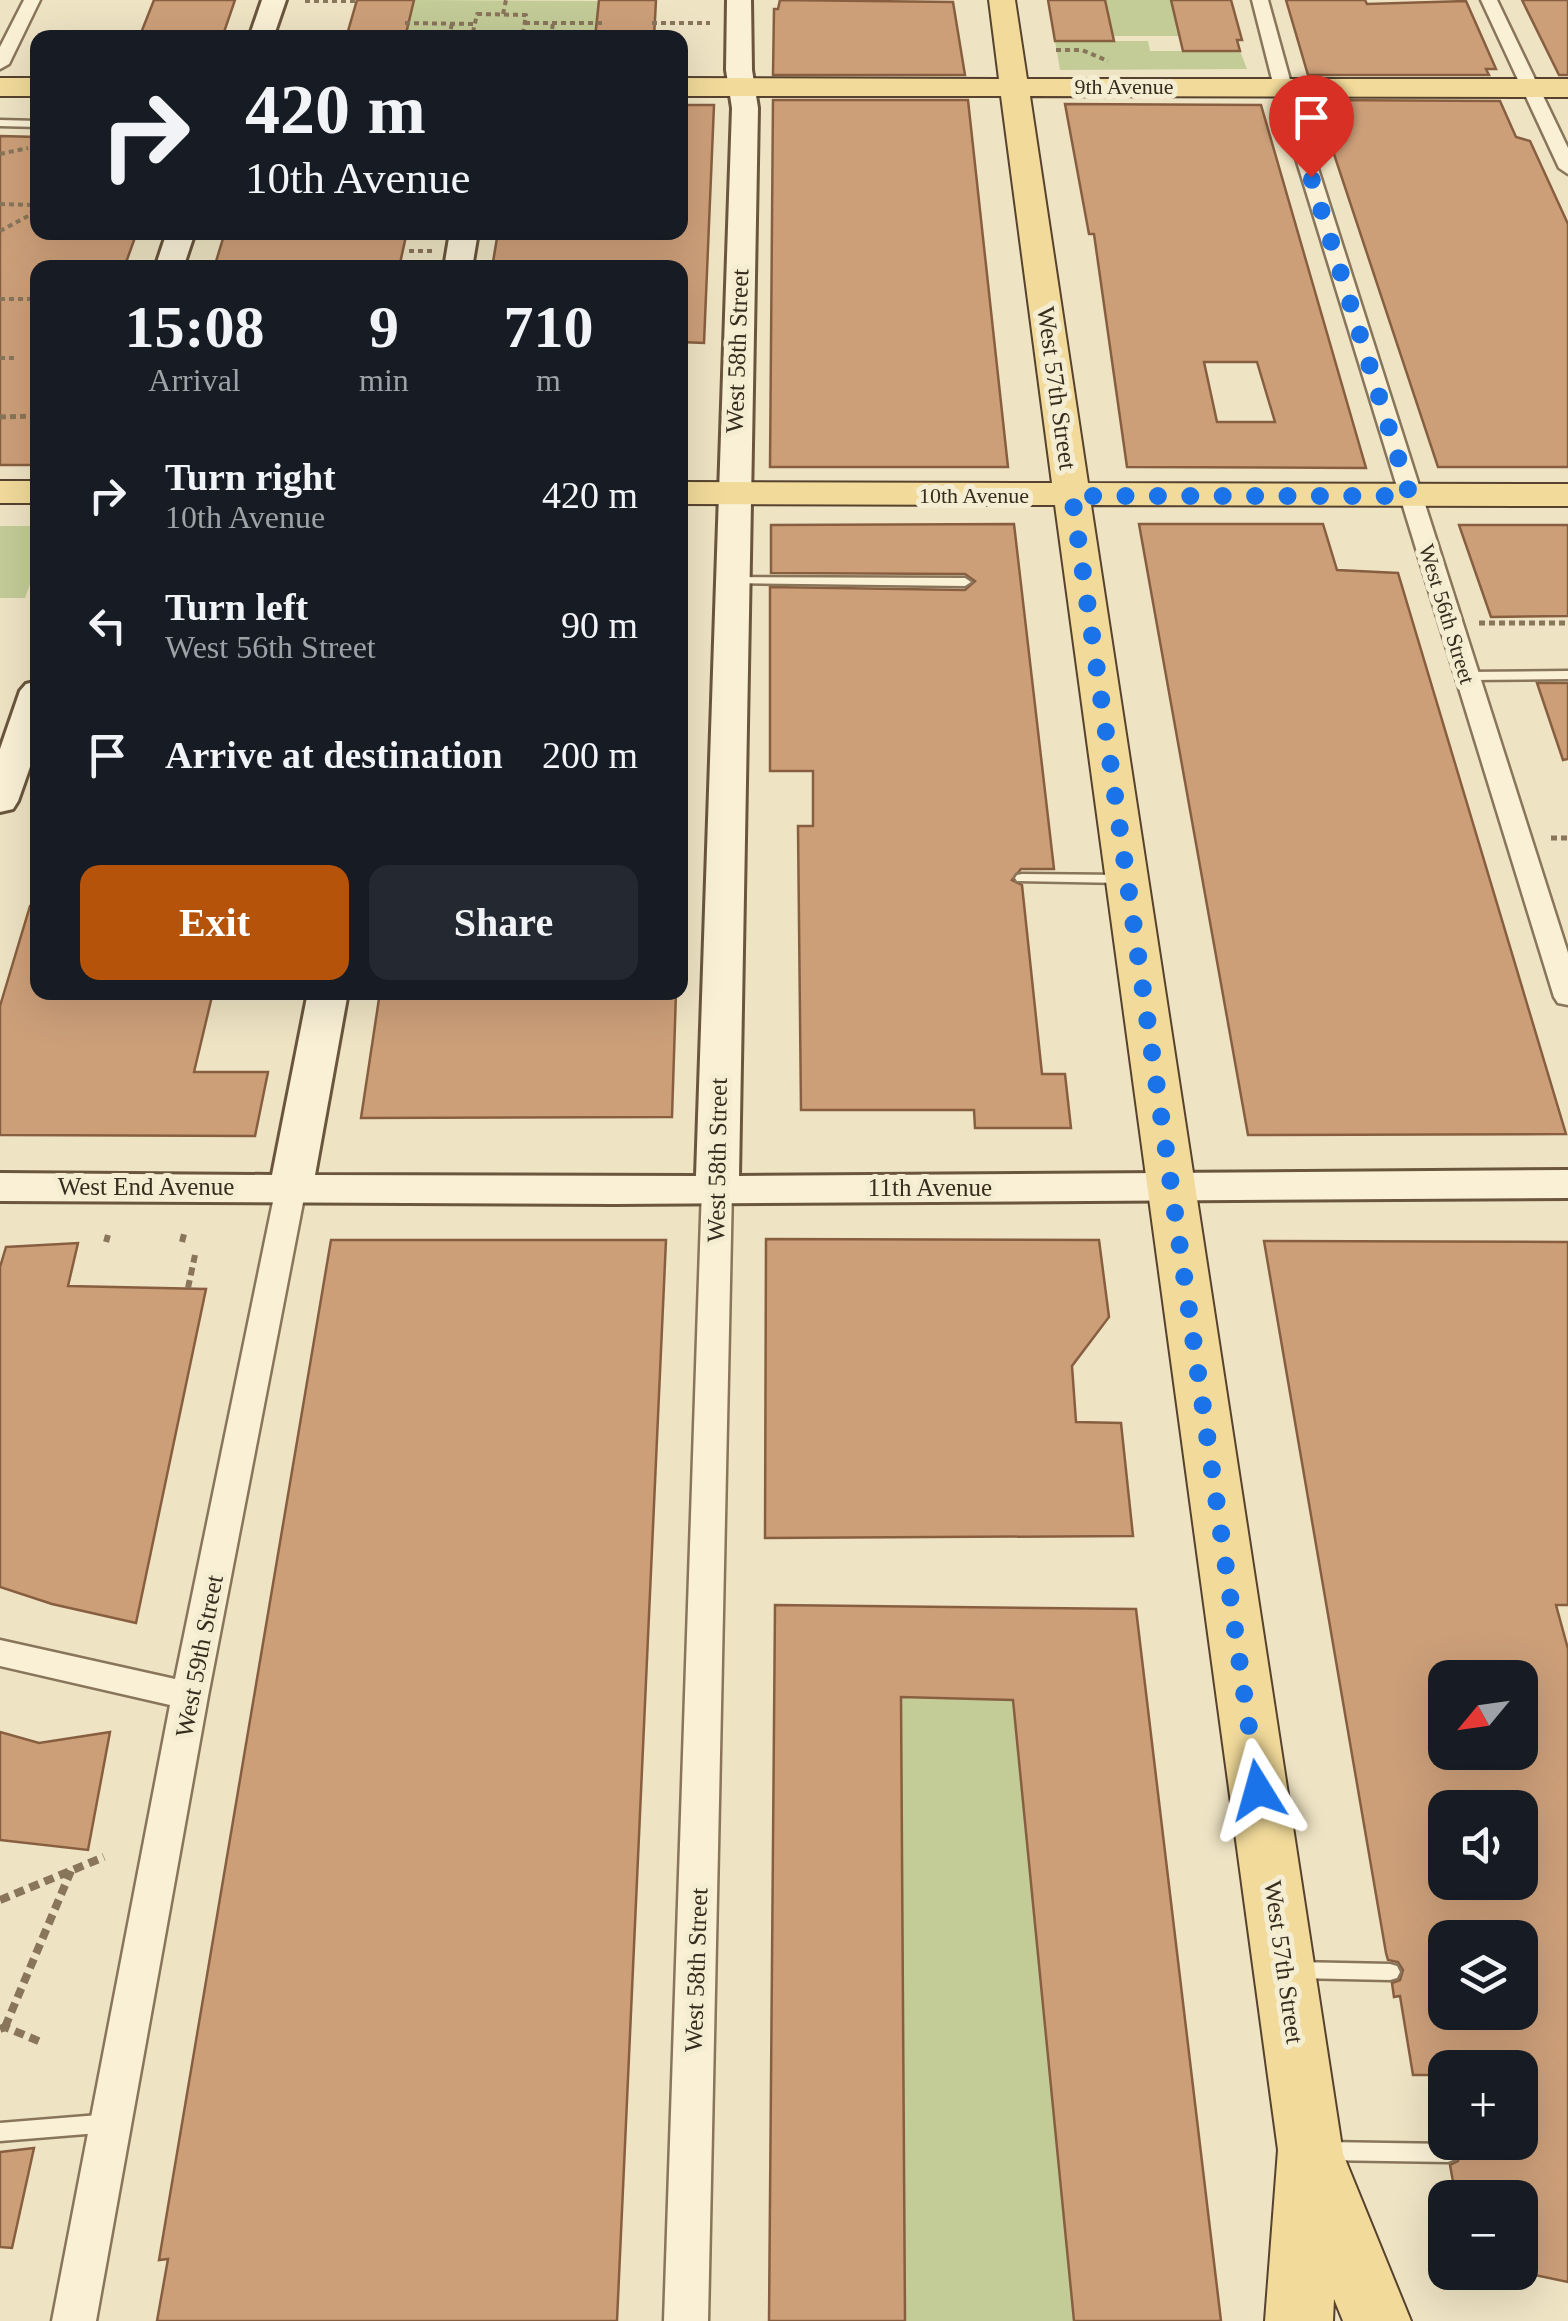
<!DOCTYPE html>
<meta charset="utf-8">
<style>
body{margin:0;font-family:"Times New Roman",serif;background:#242831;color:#f1f3f6;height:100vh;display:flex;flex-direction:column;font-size:38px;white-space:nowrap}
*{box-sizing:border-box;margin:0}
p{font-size:32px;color:#9ea1a6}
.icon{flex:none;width:55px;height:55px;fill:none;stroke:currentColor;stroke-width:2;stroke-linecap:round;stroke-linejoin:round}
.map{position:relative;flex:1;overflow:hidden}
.sheet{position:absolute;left:30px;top:260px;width:658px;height:740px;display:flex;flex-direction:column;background:#171b24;border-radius:20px;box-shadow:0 10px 40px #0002}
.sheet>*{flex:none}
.guide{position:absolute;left:30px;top:30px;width:658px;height:210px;border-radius:20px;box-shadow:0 10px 40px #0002;background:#171b24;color:#f1f3f6;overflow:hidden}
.needle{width:65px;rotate:241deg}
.tools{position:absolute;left:1428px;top:1660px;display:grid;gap:20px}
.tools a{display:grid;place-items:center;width:110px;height:110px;border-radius:20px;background:#171b24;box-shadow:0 10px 40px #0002;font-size:50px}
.pin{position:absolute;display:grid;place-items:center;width:85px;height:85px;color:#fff;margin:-102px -42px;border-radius:50% 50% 50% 0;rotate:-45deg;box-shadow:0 0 10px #0007}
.pin .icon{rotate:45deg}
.me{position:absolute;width:110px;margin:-55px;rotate:352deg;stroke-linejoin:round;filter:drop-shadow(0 0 8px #0008)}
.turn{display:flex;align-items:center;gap:35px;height:210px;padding:0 50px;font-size:45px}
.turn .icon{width:130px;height:130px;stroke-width:2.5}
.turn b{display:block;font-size:70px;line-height:85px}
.eta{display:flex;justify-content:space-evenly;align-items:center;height:170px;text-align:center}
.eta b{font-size:60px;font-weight:700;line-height:70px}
.action{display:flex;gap:20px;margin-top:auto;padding:20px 50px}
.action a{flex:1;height:115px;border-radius:20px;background:#b45309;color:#fff;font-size:40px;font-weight:700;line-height:115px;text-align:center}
.action a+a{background:#242831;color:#f1f3f6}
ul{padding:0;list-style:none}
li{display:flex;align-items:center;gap:30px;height:130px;padding:0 50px}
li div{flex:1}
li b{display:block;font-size:38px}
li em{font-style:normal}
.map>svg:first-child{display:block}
.green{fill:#c3cc97}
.building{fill:#cc9f79;stroke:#875f40;stroke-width:2.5;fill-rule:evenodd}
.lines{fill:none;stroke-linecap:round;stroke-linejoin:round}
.lane-casing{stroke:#88755a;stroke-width:5}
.street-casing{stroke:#88755a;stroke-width:5}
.secondary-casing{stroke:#6a563d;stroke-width:6}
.primary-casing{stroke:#56422e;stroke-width:4}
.path-far3{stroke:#88755a;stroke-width:4;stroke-dasharray:5 4;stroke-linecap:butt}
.path-far2{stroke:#88755a;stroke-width:5;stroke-dasharray:6 4;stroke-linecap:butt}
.path-far1{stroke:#88755a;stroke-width:6;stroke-dasharray:8 5;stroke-linecap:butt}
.path{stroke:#88755a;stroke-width:8;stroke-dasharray:10 6;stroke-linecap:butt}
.lane{fill:#f9f0d6;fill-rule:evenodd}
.street{fill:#f9f0d6;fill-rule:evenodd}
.secondary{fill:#f9f0d6;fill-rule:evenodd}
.primary{fill:#f1da9a;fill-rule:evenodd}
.route{stroke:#1a73e8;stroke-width:18;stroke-dasharray:0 32.4}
.labels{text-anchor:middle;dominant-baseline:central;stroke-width:10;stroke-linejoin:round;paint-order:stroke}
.far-street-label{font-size:22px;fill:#382c1e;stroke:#f5edd2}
.street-label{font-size:25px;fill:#382c1e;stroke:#f5edd2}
</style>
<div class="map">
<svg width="1568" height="2321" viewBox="0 0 1568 2321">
<rect width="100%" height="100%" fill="#eee3c3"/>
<g class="green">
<path d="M414,0L599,1L595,38L405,37Z"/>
<path d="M1105,0H1171L1183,36H1113Z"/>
<path d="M1055,41H1148L1150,51H1240L1247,69L1060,70Z"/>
<path d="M0,526H37V564L25,598H0Z"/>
<path d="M901,1697L1013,1700L1074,2321H905Z"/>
</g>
<g class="building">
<path d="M154,0H235L222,38H139Z"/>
<path d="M357,0H414L405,38H346Z"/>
<path d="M599,0H656L654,38H595Z"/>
<path d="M780,0L953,2L965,75H773L774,9H778Z"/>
<path d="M1048,0H1105L1114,41H1055Z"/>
<path d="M1171,0H1231L1242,40H1237L1240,51H1183Z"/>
<path d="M1286,0H1365L1367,4L1466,1L1496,69H1486L1489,75H1308Z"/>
<path d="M1522,0H1568V75H1559Z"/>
<path d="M773,100H968L1008,467H770Z"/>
<path d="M1316,100L1500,101L1516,137L1530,141L1568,224V467H1438Z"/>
<path d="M1065,104L1261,105L1366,468L1127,467L1094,234H1089ZM1204,362H1257L1275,422H1217Z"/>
<path d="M680,105H714L704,343L680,342V268H492L498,232H680Z"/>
<path d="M0,136L38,137V232H137L124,268H38V465H0Z"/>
<path d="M225,232H372L371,236H406L399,268H214Z"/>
<path d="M1014,524L1054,869H1021L1012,880L1022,885L1042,1074H1065L1071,1128H975L974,1110H801L798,826H813V771H770V587L965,590L975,581L965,574L771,573V525Z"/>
<path d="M1139,524H1323L1337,570L1398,573L1566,1134L1248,1135Z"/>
<path d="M1459,525H1568V616L1491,617Z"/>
<path d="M1537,683H1568V759L1563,760Z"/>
<path d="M30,906L38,907V992H213L194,1072H268L255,1136L0,1135V1006Z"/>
<path d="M380,992H676L672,1117L361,1118Z"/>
<path d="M766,1239L1099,1240L1109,1317L1072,1366L1076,1422L1121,1423L1133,1536L765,1538Z"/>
<path d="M331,1240H666L617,2321H157L168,2259L159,2260Z"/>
<path d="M1264,1241L1568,1242V1605H1556L1568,1649V2282L1520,2272V2198H1456L1450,2165L1458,2161L1461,2151L1454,2142H1520V2068H1445V2075H1413L1400,1996L1394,1997L1392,1983L1400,1980L1403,1970L1398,1962L1388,1960L1386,1953ZM1445,1678H1520V1752H1445ZM1445,1808H1520V1882H1445ZM1445,1938H1520V2012H1445Z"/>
<path d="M78,1243L68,1286L206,1289L136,1623L52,1604L0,1587V1267L6,1247Z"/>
<path d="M775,1605L1136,1609L1221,2321H1074L1013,1700L901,1697L905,2321H769Z"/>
<path d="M0,1732L39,1743L110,1732L88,1850L0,1840Z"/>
<path d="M34,2148L12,2248L0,2247V2152Z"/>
</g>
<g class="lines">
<defs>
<g id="lane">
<path d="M0,120L38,121V127L0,126Z"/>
<path d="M731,577L965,578L971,582L965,586L727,583V579Z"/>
<path d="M1568,671V679L1467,680L1461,676L1467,672Z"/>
<path d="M1022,874L1123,875L1130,879L1123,883L1017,881L1015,878L1017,875Z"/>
<path d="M1295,1962L1390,1964L1397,1966L1400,1972L1397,1978L1390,1980L1295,1978L1288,1976L1285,1970L1288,1964Z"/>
<path d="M111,2114L118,2117L121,2123L118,2129L111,2132L0,2141V2123Z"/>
<path d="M1325,2142L1448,2144L1455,2147L1458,2153L1455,2159L1448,2162L1325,2160L1318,2157L1315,2151L1318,2145Z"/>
</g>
<g id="street">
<path d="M24,0H40L9,64L0,69V47Z"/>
<path d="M1252,0H1268L1292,87L1568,953V1005L1558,1003L1554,997L1274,87Z"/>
<path d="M1481,0H1497L1568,148V174L1559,168Z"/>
<path d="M291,1177L302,1180L306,1187L208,1696L96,2321H52L170,1705L0,1666V1640L175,1679L276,1187L280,1180Z"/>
<path d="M717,1178L728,1181L732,1188L708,2321H664L702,1188L706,1181Z"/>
</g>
<g id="secondary">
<path d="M262,0H286L273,38H249Z"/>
<path d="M727,0H751L752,70L758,108L739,1176L1568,1170V1198L614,1204L0,1201V1173L272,1175L308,992H348L315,1175L696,1176L732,108L726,70Z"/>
<path d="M167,232H195L183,268H155Z"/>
<path d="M450,232H478L472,268H444Z"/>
<path d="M38,681V744L18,801L13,809L0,812V749L20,691L26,684Z"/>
</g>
<g id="primary">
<path d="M989,0H1015L1027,79H1568V97L1030,96L1088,483L1568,484V506L1091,505L1343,2154L1411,2321H1343L1334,2299L1333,2321H1265L1278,2150L1055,505L680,504V482L1052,483L1001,96H680V78L999,79Z"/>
<rect x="0" y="78" width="38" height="18"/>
<rect x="0" y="481" width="38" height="22"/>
</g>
</defs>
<use href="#lane" class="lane-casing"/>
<use href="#street" class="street-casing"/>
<use href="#secondary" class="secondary-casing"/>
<use href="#primary" class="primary-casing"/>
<g class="path-far3">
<path d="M305,1H356"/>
<path d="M477,14L526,15L523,33L473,32Z"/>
<path d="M503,14L506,0"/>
<path d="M405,23L475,24"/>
<path d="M525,23H602"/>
<path d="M652,23H710"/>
<path d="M41,35H60"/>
<path d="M449,38L452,23"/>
<path d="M551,38L553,23"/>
<path d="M1056,50H1082L1108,61"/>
<path d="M0,154L28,148"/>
<path d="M0,204L35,205"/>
<path d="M0,231L30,215L38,199"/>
<path d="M409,251H433"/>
<path d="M0,299H38"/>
<path d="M0,358H16"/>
</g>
<g class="path-far2">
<path d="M0,417L38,416"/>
<path d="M1479,623H1568"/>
<path d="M1551,838H1568"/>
</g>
<g class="path-far1">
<path d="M106,1242L108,1235"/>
<path d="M182,1242L184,1234"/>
<path d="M188,1288L195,1255"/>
</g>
<g class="path">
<path d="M0,1900L104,1857"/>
<path d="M5,2027L71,1871"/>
<path d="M0,2029L5,2027L41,2042"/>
</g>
<use href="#lane" class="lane"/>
<use href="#street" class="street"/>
<use href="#secondary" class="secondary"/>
<use href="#primary" class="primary"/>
</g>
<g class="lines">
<path class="route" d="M1258,1790L1072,496H1410L1311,177"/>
</g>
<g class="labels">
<g class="far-street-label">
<text x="1124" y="86">9th Avenue</text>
<text x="974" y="495">10th Avenue</text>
<text transform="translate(1447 614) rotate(73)">West 56th Street</text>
</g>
<g class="street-label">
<text transform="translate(737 351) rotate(-88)">West 58th Street</text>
<text transform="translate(1057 388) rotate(82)">West 57th Street</text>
<text transform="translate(717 1160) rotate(-89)">West 58th Street</text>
<text x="146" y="1186">West End Avenue</text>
<text x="930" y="1187">11th Avenue</text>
<text transform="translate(199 1656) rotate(-79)">West 59th Street</text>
<text transform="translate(1284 1962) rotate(82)">West 57th Street</text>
<text transform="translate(696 1970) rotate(-88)">West 58th Street</text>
</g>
</g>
</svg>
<div class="tools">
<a><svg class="needle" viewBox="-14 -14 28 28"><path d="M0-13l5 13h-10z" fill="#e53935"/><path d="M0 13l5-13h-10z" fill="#9ea1a6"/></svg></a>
<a><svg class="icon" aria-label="sound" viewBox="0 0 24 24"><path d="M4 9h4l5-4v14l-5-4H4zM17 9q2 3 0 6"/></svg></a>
<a><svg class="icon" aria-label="layers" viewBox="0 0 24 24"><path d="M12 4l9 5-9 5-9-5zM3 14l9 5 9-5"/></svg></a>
<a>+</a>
<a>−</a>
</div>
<div class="pin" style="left:1311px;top:177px;background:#d93025"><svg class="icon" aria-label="arrive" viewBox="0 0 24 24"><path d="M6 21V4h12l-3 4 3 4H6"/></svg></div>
<svg class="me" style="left:1258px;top:1790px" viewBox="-20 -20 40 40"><path d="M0-17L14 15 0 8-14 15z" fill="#1a73e8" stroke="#fff" stroke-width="4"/></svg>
<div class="guide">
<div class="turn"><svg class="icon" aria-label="right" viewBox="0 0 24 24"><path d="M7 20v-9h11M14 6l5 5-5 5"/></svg><div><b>420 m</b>10th Avenue</div></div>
</div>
<section class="sheet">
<div class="eta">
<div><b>15:08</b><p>Arrival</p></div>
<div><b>9</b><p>min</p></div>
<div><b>710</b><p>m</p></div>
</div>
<ul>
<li><svg class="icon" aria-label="right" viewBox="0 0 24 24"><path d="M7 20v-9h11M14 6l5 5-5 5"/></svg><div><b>Turn right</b><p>10th Avenue</p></div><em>420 m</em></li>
<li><svg class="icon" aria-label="left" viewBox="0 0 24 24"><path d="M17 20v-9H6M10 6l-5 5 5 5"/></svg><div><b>Turn left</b><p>West 56th Street</p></div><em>90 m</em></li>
<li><svg class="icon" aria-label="arrive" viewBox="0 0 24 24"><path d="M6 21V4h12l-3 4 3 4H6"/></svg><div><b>Arrive at destination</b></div><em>200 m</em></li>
</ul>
<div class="action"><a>Exit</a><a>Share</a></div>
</section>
</div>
